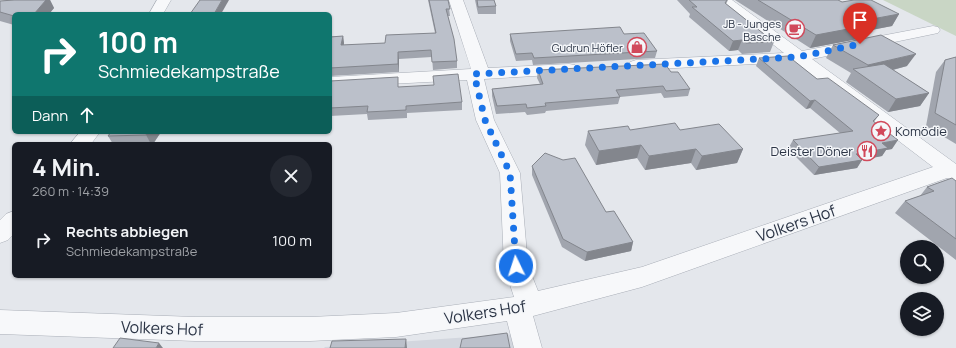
<!DOCTYPE html>
<html lang="de">
<meta charset="utf-8">
<style>
body{margin:0;font-family:Manrope,sans-serif;background:#242831;color:#f1f3f6;height:100vh;display:flex;flex-direction:column;font-size:15px;white-space:nowrap}
*{box-sizing:border-box;margin:0}
p{font-size:13px;color:#9ea1a6}
.icon{flex:none;width:22px;height:22px;fill:none;stroke:currentColor;stroke-width:2;stroke-linecap:round;stroke-linejoin:round}
.map{position:relative;flex:1;overflow:hidden}
.drawer{position:absolute;left:12px;top:142px;width:320px;height:136px;display:flex;flex-direction:column;background:#171b24;border-radius:6px;box-shadow:0 1px 3px #0004}
.drawer>*{flex:none}
.banner{position:absolute;left:12px;top:12px;width:320px;height:122px;border-radius:6px;box-shadow:0 1px 3px #0004;background:#0f766e;color:#fff;overflow:hidden}
.tools{position:absolute;left:900px;top:240px;display:grid;gap:8px}
.tools a{display:grid;place-items:center;width:44px;height:44px;border-radius:50%;background:#171b24;box-shadow:0 1px 3px #0004;font-size:20px}
.pin{position:absolute;display:grid;place-items:center;width:34px;height:34px;color:#fff;margin:-41px -17px;border-radius:50% 50% 50% 0;rotate:-45deg;box-shadow:0 0 4px #0007}
.pin .icon{rotate:45deg}
.me{position:absolute;width:44px;margin:-22px;rotate:356deg;stroke-linejoin:round;filter:drop-shadow(0 0 3px #0008)}
.turn{display:flex;align-items:center;gap:14px;height:84px;padding:0 20px;font-size:18px}
.turn .icon{width:52px;height:52px;stroke-width:2.5}
.turn b{display:block;font-size:28px;line-height:34px}
.then{display:flex;align-items:center;height:38px;padding:0 20px;background:#0003;gap:8px;font-size:15px}
.round{display:grid;place-items:center;flex:none;width:42px;height:42px;border-radius:21px;background:#242831}
.head{display:flex;align-items:center;justify-content:space-between;height:68px;padding:0 20px}
h1{font-size:24px;font-weight:700;line-height:30px}
ul{padding:0;list-style:none}
li{display:flex;align-items:center;gap:12px;height:60px;padding:0 20px}
li div{flex:1}
li b{display:block;font-size:15px}
li em{font-style:normal}
.map>svg:first-child{display:block}
.built{fill:#d2d6de}
.green{fill:#c9d6c5}
.lines{fill:none;stroke-linecap:round;stroke-linejoin:round}
.street-casing{stroke:#a9aeb7;stroke-width:1}
.street{fill:#f7f8fa;fill-rule:evenodd}
.wall{fill:#a1a5ae}
.shaded-wall{fill:#83868d}
.building{fill:#bbc0ca;stroke:#83868d}
.route{stroke:#1a73e8;stroke-width:7;stroke-dasharray:0 12.6}
.labels{text-anchor:middle;dominant-baseline:central;stroke-width:3;stroke-linejoin:round;paint-order:stroke}
.far-poi-label{font-size:11px;fill:#2b3445;stroke:#f4f6f9;text-anchor:end}
.poi-label{font-size:13px;fill:#2b3445;stroke:#f4f6f9;text-anchor:start}
.near-street-label{font-size:16px;fill:#2b3445;stroke:#f4f6f9}
</style>
<div class="map">
<svg width="956" height="348" viewBox="0 0 956 348">
<rect width="100%" height="100%" fill="#e4e7ec"/>
<path class="built" d="M514,334L518,348H324L325,347Z"/>
<path class="green" d="M883,0H956V36Z"/>
<g class="lines">
<defs>
<g id="street">
<path d="M157,0H171L163,14H149Z"/>
<path d="M449,0H463L488,68L569,64L575,65L577,69L575,73L569,74L484,79L494,120L520,173L528,266L538,291L642,267L933,167L795,62L636,70L630,68L628,65L630,62L636,60L784,53L716,0H732L802,51L933,26L938,27L940,30L938,33L812,59L956,164V181L947,178L642,287L533,316L542,348H514L507,321L396,337L310,341H195L0,334V310L195,317H310L396,313L514,297L504,266L500,173L476,120L467,80L330,87V77L471,69Z"/>
<path d="M80,132H100L91,144H70Z"/>
<path d="M14,211V234L8,240L0,243V220L6,214Z"/>
</g>
</defs>
<use href="#street" class="street-casing"/>
<use href="#street" class="street"/>
</g>
<g class="wall">
<path d="M14,0H50L54,8L49,14H14V25L0,21V1Z"/>
<path d="M428,0H448L450,16H448L457,61V68L433,70L432,57L399,59V72L330,76V37L343,36L344,45L385,43L435,33Z"/>
<path d="M475,0H494L496,6V14H478Z"/>
<path d="M677,0H728L726,4L774,42L770,52L742,54L738,50L729,51L689,17L690,14Z"/>
<path d="M735,0H838L842,2L899,14L892,26L861,32L858,39L810,48Z"/>
<path d="M510,34H624L657,51L655,58L533,65L532,60L516,61L510,41Z"/>
<path d="M833,45L907,66L893,70L929,93L920,106L888,112L846,82L851,73L826,58Z"/>
<path d="M956,57V144L926,126L936,72L945,60Z"/>
<path d="M759,58L817,79L879,115L874,122L892,149L886,150L882,156L862,160L857,168L814,175L788,149L793,140L840,133L810,108L806,109L756,66Z"/>
<path d="M538,70L671,72L690,89L688,96L664,98L661,93L620,97L618,104L546,111L545,113L527,115L525,112L496,114L492,96V89L540,84L537,78Z"/>
<path d="M330,81L399,87L462,102V110L407,113V118L368,120L367,114L330,116Z"/>
<path d="M630,130H680L743,149L737,163L696,170L691,163L645,170L637,158L596,165L585,145L588,131Z"/>
<path d="M111,132H161L153,144H113L108,136Z"/>
<path d="M532,166L606,212L633,242L631,251L585,261L562,247L532,175Z"/>
<path d="M956,181V260L895,213L905,201L920,196L927,187Z"/>
</g>
<g class="shaded-wall">
<path d="M46,0H50L54,8L49,14H34Z"/>
<path d="M222,0H229L221,14H214Z"/>
<path d="M899,14L892,26L861,32L858,39L810,48L816,35L856,22Z"/>
<path d="M343,36L344,43L343,52L341,45Z"/>
<path d="M742,40L738,50L729,51L733,41Z"/>
<path d="M398,52L399,59V72L398,64Z"/>
<path d="M916,54L907,66L865,77L862,75L868,65Z"/>
<path d="M929,93L920,106L888,112L896,99Z"/>
<path d="M815,100L810,108L806,109L810,101Z"/>
<path d="M148,132H161L153,144H151L146,135Z"/>
<path d="M898,140L892,149L886,150L882,156L862,160L857,168L814,175L819,167L856,154L882,143Z"/>
<path d="M641,145L637,158L596,165L599,151Z"/>
<path d="M696,149L691,163L645,170L649,156Z"/>
<path d="M743,149L737,163L696,170L702,156Z"/>
<path d="M633,242L631,251L585,261L587,252Z"/>
<path d="M406,339L407,348H405Z"/>
<path d="M159,343L163,348H156Z"/>
</g>
<g class="building">
<path d="M14,0H46L34,14H14V16L0,12V1Z"/>
<path d="M200,0H222L214,14H190Z"/>
<path d="M429,0H448L450,9H446L454,39L457,61L432,62L431,50L398,52V64L330,68V37L343,36L341,45L385,43L386,35L436,33Z"/>
<path d="M477,0H494L496,6L478,7Z"/>
<path d="M689,0H727L725,3L774,42L746,43L742,40L733,41L692,7H697Z"/>
<path d="M758,0H838L842,2L854,0H871L899,14L856,22L864,26L816,35Z"/>
<path d="M620,27L624,34L644,33L657,51L534,58L532,53L516,54L510,34Z"/>
<path d="M881,35L916,54L868,65L833,45Z"/>
<path d="M788,56L817,79L828,78L879,115L873,121L898,140L882,143L888,148L856,154L862,160L819,167L793,140L853,131L815,100L810,101L759,58Z"/>
<path d="M956,57V125L935,113L945,60Z"/>
<path d="M665,64L671,72H678L690,89L666,91L663,86L616,90L620,97L545,103L546,106L527,108L526,104L497,106L492,89L543,84L538,70Z"/>
<path d="M884,64L929,93L896,99L853,69Z"/>
<path d="M458,74L462,102L406,106V110L367,112L368,106L330,108V81L398,77V87L434,85L433,76Z"/>
<path d="M675,123L680,130L719,124L743,149L702,156L696,149L649,156L641,145L599,151L588,131L628,126L630,130Z"/>
<path d="M111,132H148L146,135L108,136Z"/>
<path d="M545,153L563,160L575,158L606,212L614,211L633,242L587,252L563,239L532,166Z"/>
<path d="M952,178L956,181V239L905,201L934,191L927,187Z"/>
<path d="M507,333L510,348H460L462,339Z"/>
<path d="M120,338L159,343L156,348H113Z"/>
<path d="M406,339L405,348H330L332,341Z"/>
</g>
<g class="lines">
<path class="route" d="M516,266L510,173L485,120L474,74L798,57L860,44"/>
</g>
<defs>
<symbol id="cafe-ring" viewBox="-11 -11 22 22"><circle r="9.5" fill="#f4f6f9" stroke="#d1495b" stroke-width="1.5"/><path d="M-5.5-4.5H6V0H3Q3 3.5 0 3.5H-2.5Q-5.5 3.5-5.5 0ZM3-3.2v2h1.7v-2ZM-6 4.5H4V6H-6Z" fill="#d1495b"/></symbol>
<symbol id="shop-ring" viewBox="-11 -11 22 22"><circle r="9.5" fill="#f4f6f9" stroke="#d1495b" stroke-width="1.5"/><path d="M-5-2.5h2.3a2.7 3.5 0 0 1 5.4 0H5L5.5 6h-11ZM-1.5-2.5h3a1.5 2.3 0 0 0-3 0Z" fill="#d1495b"/></symbol>
<symbol id="sight-ring" viewBox="-11 -11 22 22"><circle r="9.5" fill="#f4f6f9" stroke="#d1495b" stroke-width="1.5"/><path d="M0-6L1.8-2.2L6-1.7L2.9 1.2L3.7 5.4L0 3.3L-3.7 5.4L-2.9 1.2L-6-1.7L-1.8-2.2Z" fill="#d1495b"/></symbol>
<symbol id="restaurant-ring" viewBox="-11 -11 22 22"><circle r="9.5" fill="#f4f6f9" stroke="#d1495b" stroke-width="1.5"/><path d="M-5-6h1v4h1v-4h1v4h1v-4h1v5L-1.5 .5V6h-2V.5L-5-1ZM5-6V6H3V1.5H1.5Q1.5-4 5-6Z" fill="#d1495b"/></symbol>
</defs>
<g fill-rule="evenodd">
<use href="#cafe-ring" x="784" y="18" width="22" height="22"/>
<use href="#shop-ring" x="626" y="36" width="22" height="22"/>
<use href="#sight-ring" x="870" y="120" width="22" height="22"/>
<use href="#restaurant-ring" x="856" y="140" width="22" height="22"/>
</g>
<g class="labels">
<g class="far-poi-label">
<text x="781" y="23">JB - Junges<tspan x="781" dy="13">Basche</tspan></text>
<text x="623" y="47">Gudrun Höfler</text>
</g>
<g class="poi-label">
<text x="895" y="131">Komödie</text>
<text x="853" y="151" text-anchor="end">Deister Döner</text>
</g>
<g class="near-street-label">
<text transform="translate(796 223) rotate(-19)">Volkers Hof</text>
<text transform="translate(485 312) rotate(-9)">Volkers Hof</text>
<text transform="translate(162 328) rotate(2)">Volkers Hof</text>
</g>
</g>
</svg>
<div class="tools">
<a><svg class="icon" aria-label="search" viewBox="0 0 24 24"><circle cx="10" cy="10" r="6"/><path d="M15 15l6 6"/></svg></a>
<a><svg class="icon" aria-label="layers" viewBox="0 0 24 24"><path d="M12 4l9 5-9 5-9-5zM3 14l9 5 9-5"/></svg></a>
</div>
<div class="pin" style="left:860px;top:44px;background:#d93025"><svg class="icon" aria-label="arrive" viewBox="0 0 24 24"><path d="M6 21V4h12l-3 4 3 4H6"/></svg></div>
<svg class="me" style="left:516px;top:266px" viewBox="-20 -20 40 40"><circle r="17" fill="#1a73e8" stroke="#fff" stroke-width="3"/><path d="M0-11L8 9 0 5-8 9z" fill="#fff"/></svg>
<div class="banner">
<div class="turn"><svg class="icon" aria-label="right" viewBox="0 0 24 24"><path d="M7 20v-9h11M14 6l5 5-5 5"/></svg><div><b>100 m</b>Schmiedekampstraße</div></div>
<div class="then">Dann<svg class="icon" aria-label="ahead" viewBox="0 0 24 24"><path d="M12 20V5M6 11l6-6 6 6"/></svg></div>
</div>
<section class="drawer">
<div class="head"><div><h1>4 Min.</h1><p>260 m · 14:39</p></div><a class="round"><svg class="icon" aria-label="close" viewBox="0 0 24 24"><path d="M6 6l12 12M18 6L6 18"/></svg></a></div>
<ul>
<li><svg class="icon" aria-label="right" viewBox="0 0 24 24"><path d="M7 20v-9h11M14 6l5 5-5 5"/></svg><div><b>Rechts abbiegen</b><p>Schmiedekampstraße</p></div><em>100 m</em></li>
</ul>
</section>
</div>
